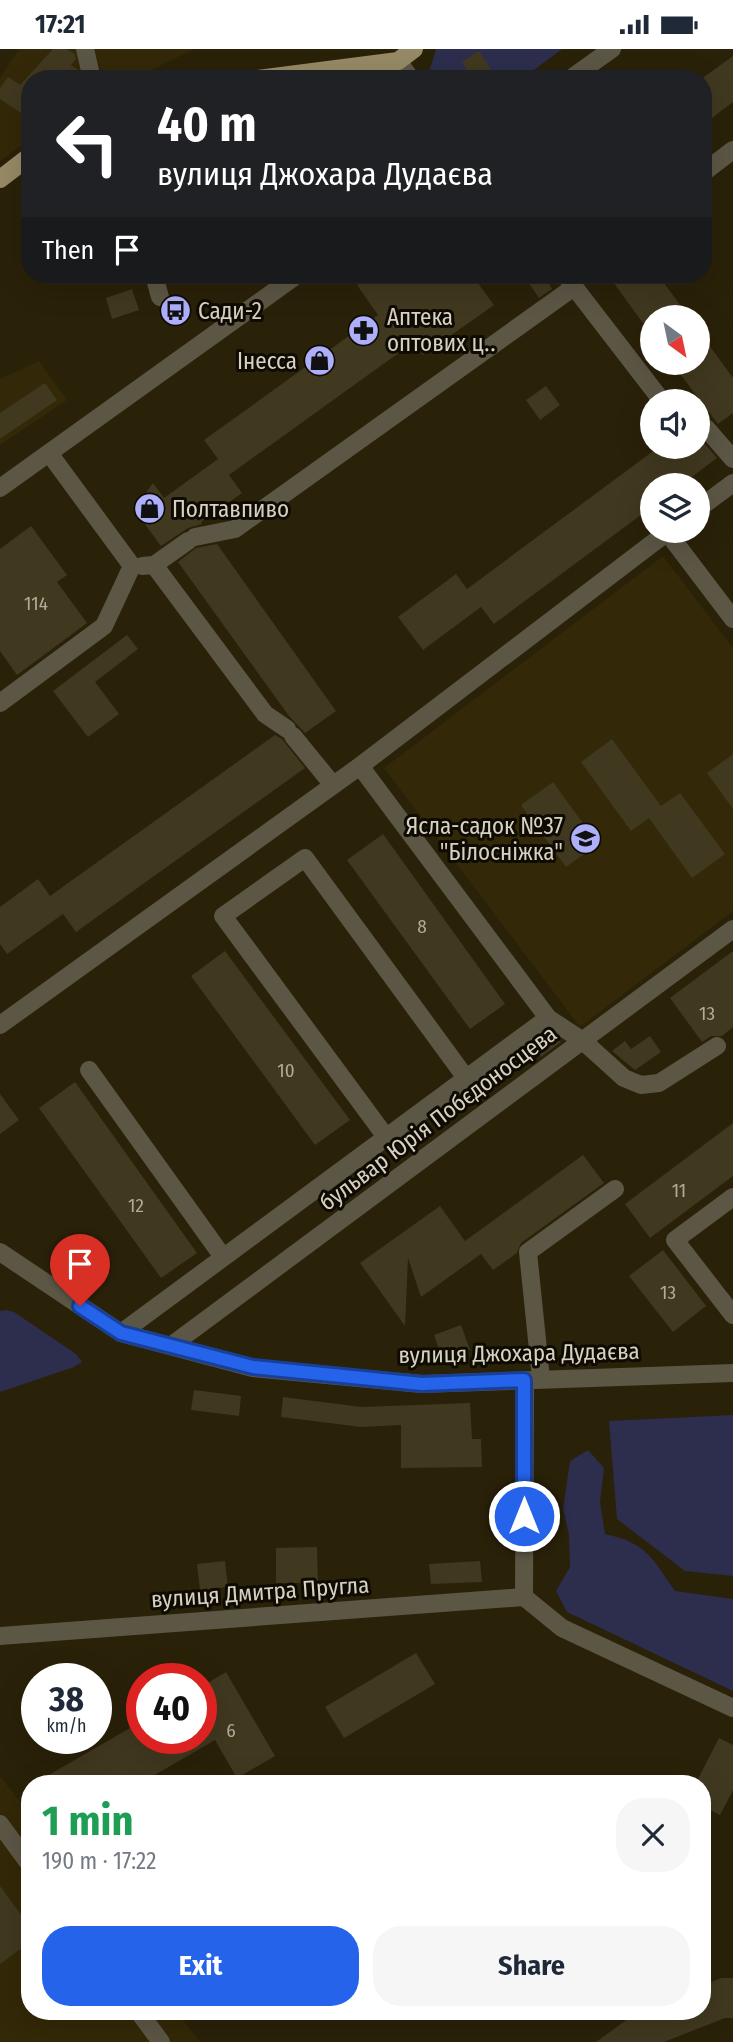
<!DOCTYPE html>
<meta charset="utf-8">
<style>
body{margin:0;font-family:"Fira Sans Condensed",sans-serif;background:#f6f6f7;color:#1f2937;height:100vh;display:flex;flex-direction:column;font-size:26px;white-space:nowrap}
*{box-sizing:border-box;margin:0}
p{font-size:23px;color:#747a83}
.icon{flex:none;width:38px;height:38px;fill:none;stroke:currentColor;stroke-width:2;stroke-linecap:round;stroke-linejoin:round}
.map{position:relative;flex:1;overflow:hidden}
.sheet{position:absolute;left:21px;top:1726px;width:690px;height:245px;display:flex;flex-direction:column;background:#fff;border-radius:28px;box-shadow:0 7px 28px #0002}
.sheet>*{flex:none}
.top-card{position:absolute;left:21px;top:21px;width:691px;height:214px;border-radius:28px;box-shadow:0 7px 28px #0002;background:#202124;color:#fff;overflow:hidden}
.needle{width:46px;rotate:147deg}
.controls{position:absolute;left:640px;top:256px;display:grid;gap:14px}
.controls a{display:grid;place-items:center;width:70px;height:70px;border-radius:50%;background:#fff;box-shadow:0 7px 28px #0002;font-size:35px}
.speed{position:absolute;left:21px;top:1614px;display:flex;gap:14px;font-size:35px;font-weight:700;text-align:center}
.speed>*{display:grid;place-content:center;width:91px;height:91px;border-radius:50%;background:#fff;box-shadow:0 7px 28px #0002;line-height:1}
.speed small{font-size:18px;font-weight:400}
.speed .limit{border:10px solid #d22;background:#fff;color:#111}
.pin{position:absolute;display:grid;place-items:center;width:60px;height:60px;color:#fff;margin:-72px -30px;border-radius:50% 50% 50% 0;rotate:-45deg;box-shadow:0 0 7px #0007}
.pin .icon{rotate:45deg}
.me{position:absolute;width:77px;margin:-38px;rotate:0deg;stroke-linejoin:round;filter:drop-shadow(0 0 5px #0008)}
.turn{display:flex;align-items:center;gap:24px;height:147px;padding:0 21px;font-size:32px}
.turn .icon{width:91px;height:91px;stroke-width:2.5}
.turn b{display:block;font-size:49px;line-height:60px}
.then{display:flex;align-items:center;height:66px;padding:0 21px;background:#0003;gap:14px;font-size:26px}
.round{display:grid;place-items:center;flex:none;width:74px;height:74px;border-radius:28px;background:#f6f6f7}
.head{display:flex;align-items:center;justify-content:space-between;height:119px;padding:0 21px}
h1{font-size:42px;font-weight:700;line-height:52px;color:#1e9e55}
.cta{display:flex;gap:14px;margin-top:auto;padding:14px 21px}
.cta a{flex:1;height:80px;border-radius:28px;background:#2563eb;color:#fff;font-size:28px;font-weight:700;line-height:80px;text-align:center}
.cta a+a{background:#f6f6f7;color:#1f2937}
.status{display:flex;justify-content:space-between;align-items:center;height:49px;padding:0 35px;background:#fff;direction:ltr}
.status svg{height:19px;fill:currentColor}
.map>svg:first-child{display:block}
.built{fill:#332807}
.green{fill:#2d2d4d}
.building{fill:#40381f}
.lines{fill:none;stroke-linecap:round;stroke-linejoin:round}
.minor{stroke:#5c5645;stroke-width:18}
.major{stroke:#968965;stroke-width:18}
.route-casing{stroke:#184099;stroke-width:18}
.route{stroke:#2563eb;stroke-width:12}
.labels{text-anchor:middle;dominant-baseline:central;stroke-width:6;stroke-linejoin:round;paint-order:stroke}
.number-label{font-size:19px;fill:#b0ab9a}
.poi-label{font-size:23px;fill:#d6d1c3;stroke:#0f0b03;text-anchor:start}
.street-label{font-size:23px;fill:#d6d1c3;stroke:#0f0b03}
</style>
<div class="status"><b>17:21</b><svg viewBox="0 0 49 12"><path d="M0 12V9h3v3zM5 12V6h3v6zM10 12V3h3v9zM15 12V0h3v12zM26 1h20v11H26zM47 4h2v5h-2z"/></svg></div>
<div class="map">
<svg width="733" height="1993" viewBox="0 0 733 1993">
<rect width="100%" height="100%" fill="#2a2109"/>
<g class="built">
<path d="M19,0H78L85,30H30V90L0,112V29Z"/>
<path d="M94,0H194L133,30H104Z"/>
<path d="M39,312L67,351L0,396V330Z"/>
<path d="M663,507L733,599V862L580,978L384,719Z"/>
<path d="M0,1727L30,1766V1962H176L200,1993H0Z"/>
</g>
<g class="green">
<path d="M436,0H562L522,30H434L429,23Z"/>
<path d="M6,1261L14,1263L76,1305L82,1313L74,1318L0,1343V1262Z"/>
<path d="M733,1366V1527L685,1522L617,1470L609,1372Z"/>
<path d="M588,1401L604,1419L600,1453L605,1485C647,1494 652,1509 675,1542L733,1550V1642L567,1563L556,1542L570,1518L569,1486L563,1460L570,1412Z"/>
</g>
<g class="building">
<path d="M53,0H66L75,5L76,10L71,16L78,21L80,30H30V70L0,50V39L8,28L20,36Z"/>
<path d="M479,2L497,30H473L462,13Z"/>
<path d="M733,7V53L704,75V28Z"/>
<path d="M372,226H472L494,256L423,306L414,294L400,303L268,398L229,426L242,444L201,473L202,475L188,479L161,497L144,474L139,463L141,451L153,434L164,449L218,410L204,391L378,266L357,236Z"/>
<path d="M538,226H543L552,240L539,249L528,233Z"/>
<path d="M608,226H658L689,268H653V288Z"/>
<path d="M132,240L139,261L112,270L106,249Z"/>
<path d="M698,281L733,329V364L718,375L671,313H698Z"/>
<path d="M45,334L57,351L0,390V364Z"/>
<path d="M546,337L560,356L540,371L526,351Z"/>
<path d="M698,387L717,409L681,436H653V457L494,575L481,558L423,601L398,568L456,525L467,540L660,397H698Z"/>
<path d="M31,477L67,526L57,533L87,574L17,626L0,602V500Z"/>
<path d="M217,495L336,662L305,684L289,667L178,513L196,499Z"/>
<path d="M127,586L138,600L95,633L119,665L88,688L53,642Z"/>
<path d="M275,686L282,690L305,719L76,883L63,865L7,905L0,895V858L38,830L50,847Z"/>
<path d="M612,690L661,757L680,744L725,805L692,829L649,769L631,782L581,713Z"/>
<path d="M733,705V760L707,724Z"/>
<path d="M553,733L598,795L566,818L521,756Z"/>
<path d="M383,785L505,955L470,980L347,811Z"/>
<path d="M225,902L350,1071L315,1096L191,927Z"/>
<path d="M733,902V978L722,987H711L702,993L670,949Z"/>
<path d="M548,983L561,993L541,1008L532,995Z"/>
<path d="M650,987L661,1003L635,1021L612,1002L625,992L631,1000Z"/>
<path d="M75,1033L197,1204L161,1229L39,1059Z"/>
<path d="M0,1045L19,1071L0,1085Z"/>
<path d="M733,1074V1127L650,1189L625,1155Z"/>
<path d="M583,1106L604,1134L521,1194L517,1204L493,1221L481,1205L421,1248L408,1209L405,1277L360,1214L440,1157L465,1192Z"/>
<path d="M663,1201L706,1257L673,1283L629,1227Z"/>
<path d="M461,1276L470,1301L443,1311L434,1286Z"/>
<path d="M194,1341L241,1347L239,1367L191,1361Z"/>
<path d="M283,1348L361,1358L470,1354L472,1390H481L482,1418L401,1419V1376L361,1378L281,1368Z"/>
<path d="M317,1498L318,1534H276V1499Z"/>
<path d="M225,1512L228,1538L200,1541L197,1515Z"/>
<path d="M480,1512L482,1533L431,1535L429,1515Z"/>
<path d="M416,1604L435,1635L344,1689L325,1658Z"/>
<path d="M226,1623L275,1707L237,1729L215,1691L141,1734H35L142,1672V1689H201V1638Z"/>
<path d="M719,1689L733,1696V1741L720,1766L702,1757V1734H696Z"/>
<path d="M0,1837L30,1878V1893L0,1915Z"/>
<path d="M721,1929H733V1969H725L664,1993H596L639,1962H702V1937Z"/>
</g>
<g class="lines">
<g class="minor">
<path d="M85,0L92,30"/>
<path d="M398,12L411,30"/>
<path d="M570,30L612,0"/>
<path d="M704,123L733,101"/>
<path d="M154,226L160,248"/>
<path d="M565,226L662,352"/>
<path d="M706,379L733,410"/>
<path d="M49,404L132,517"/>
<path d="M0,439L297,226"/>
<path d="M698,460L733,434"/>
<path d="M667,483L733,570"/>
<path d="M195,488L235,480L574,238"/>
<path d="M154,516L265,665L287,680"/>
<path d="M142,517L154,516L188,492"/>
<path d="M0,654L104,577L132,517"/>
<path d="M293,687L333,736"/>
<path d="M360,717L548,969L583,992L624,1029L641,1036L659,1034L717,997"/>
<path d="M0,976L360,717L670,481"/>
<path d="M89,1021L223,1208"/>
<path d="M386,1088L223,867L305,809L466,1029"/>
<path d="M733,1148L675,1191L733,1266"/>
<path d="M0,1203L121,1284L253,1319L422,1335L733,1324"/>
<path d="M121,1284L548,969"/>
<path d="M172,1296L733,880"/>
<path d="M541,1330L528,1203L615,1140"/>
<path d="M524,1548L562,1579L733,1659"/>
<path d="M524,1548L525,1331"/>
<path d="M0,1587L524,1548"/>
<path d="M0,1775L30,1816"/>
<path d="M138,1962L161,1993"/>
</g>
<g class="major">
<path d="M258,30L398,12L414,0"/>
<path d="M0,130L30,107"/>
</g>
</g>
<g class="lines">
<defs>
<path id="route" d="M80,1257L121,1284L253,1318L422,1335L524,1331V1467"/>
</defs>
<use href="#route" class="route-casing"/>
<use href="#route" class="route"/>
</g>
<defs>
<symbol id="bus-disc" viewBox="-11 -11 22 22"><circle r="9.5" fill="#adaffb" stroke="#0f0b03"/><path d="M-5-6H5V4H4V6H2V4H-2V6H-4V4H-5ZM-3.5-4V0h7V-4ZM-3.5 1.2v1.5H-2V1.2ZM2 1.2v1.5H3.5V1.2Z" fill="#111"/></symbol>
<symbol id="pharmacy-disc" viewBox="-11 -11 22 22"><circle r="9.5" fill="#adaffb" stroke="#0f0b03"/><path d="M-2-6h4v4h4v4h-4v4h-4v-4h-4v-4h4Z" fill="#111"/></symbol>
<symbol id="shop-disc" viewBox="-11 -11 22 22"><circle r="9.5" fill="#adaffb" stroke="#0f0b03"/><path d="M-5-2.5h2.3a2.7 3.5 0 0 1 5.4 0H5L5.5 6h-11ZM-1.5-2.5h3a1.5 2.3 0 0 0-3 0Z" fill="#111"/></symbol>
<symbol id="school-disc" viewBox="-11 -11 22 22"><circle r="9.5" fill="#adaffb" stroke="#0f0b03"/><path d="M0-5L7-2L0 1L-7-2ZM-4 1L0 2.5L4 1V4Q0 6-4 4Z" fill="#111"/></symbol>
</defs>
<g fill-rule="evenodd">
<use href="#bus-disc" x="158" y="244" width="35" height="35"/>
<use href="#pharmacy-disc" x="346" y="264" width="35" height="35"/>
<use href="#shop-disc" x="302" y="294" width="35" height="35"/>
<use href="#shop-disc" x="132" y="442" width="35" height="35"/>
<use href="#school-disc" x="568" y="772" width="35" height="35"/>
</g>
<g class="labels">
<g class="number-label">
<text x="36" y="554">114</text>
<text x="422" y="877">8</text>
<text x="707" y="964">13</text>
<text x="286" y="1021">10</text>
<text x="679" y="1141">11</text>
<text x="136" y="1156">12</text>
<text x="668" y="1243">13</text>
<text x="231" y="1681">6</text>
</g>
<g class="poi-label">
<text x="198" y="262">Сади-2</text>
<text x="387" y="268">Аптека<tspan x="387" dy="26">оптових ц‥</tspan></text>
<text x="297" y="312" text-anchor="end">Інесса</text>
<text x="172" y="460">Полтавпиво</text>
<text x="563" y="777" text-anchor="end">Ясла-садок №37<tspan x="563" dy="26">"Білосніжка"</tspan></text>
</g>
<g class="street-label">
<text transform="translate(438 1069) rotate(-37)">бульвар Юрія Побєдоносцева</text>
<text transform="translate(519 1304) rotate(-1)">вулиця Джохара Дудаєва</text>
<text transform="translate(260 1543) rotate(-4)">вулиця Дмитра Пругла</text>
</g>
</g>
</svg>
<div class="controls">
<a><svg class="needle" viewBox="-14 -14 28 28"><path d="M0-13l5 13h-10z" fill="#e53935"/><path d="M0 13l5-13h-10z" fill="#747a83"/></svg></a>
<a><svg class="icon" aria-label="sound" viewBox="0 0 24 24"><path d="M4 9h4l5-4v14l-5-4H4zM17 9q2 3 0 6"/></svg></a>
<a><svg class="icon" aria-label="layers" viewBox="0 0 24 24"><path d="M12 4l9 5-9 5-9-5zM3 14l9 5 9-5"/></svg></a>
</div>
<div class="speed"><div>38<small>km/h</small></div><div class="limit">40</div></div>
<div class="pin" style="left:80px;top:1257px;background:#d93025"><svg class="icon" aria-label="arrive" viewBox="0 0 24 24"><path d="M6 21V4h12l-3 4 3 4H6"/></svg></div>
<svg class="me" style="left:524px;top:1467px" viewBox="-20 -20 40 40"><circle r="17" fill="#2563eb" stroke="#fff" stroke-width="3"/><path d="M0-11L8 9 0 5-8 9z" fill="#fff"/></svg>
<div class="top-card">
<div class="turn"><svg class="icon" aria-label="left" viewBox="0 0 24 24"><path d="M17 20v-9H6M10 6l-5 5 5 5"/></svg><div><b>40 m</b>вулиця Джохара Дудаєва</div></div>
<div class="then">Then<svg class="icon" aria-label="arrive" viewBox="0 0 24 24"><path d="M6 21V4h12l-3 4 3 4H6"/></svg></div>
</div>
<section class="sheet">
<div class="head"><div><h1>1 min</h1><p>190 m · 17:22</p></div><a class="round"><svg class="icon" aria-label="close" viewBox="0 0 24 24"><path d="M6 6l12 12M18 6L6 18"/></svg></a></div>
<div class="cta"><a>Exit</a><a>Share</a></div>
</section>
</div>
